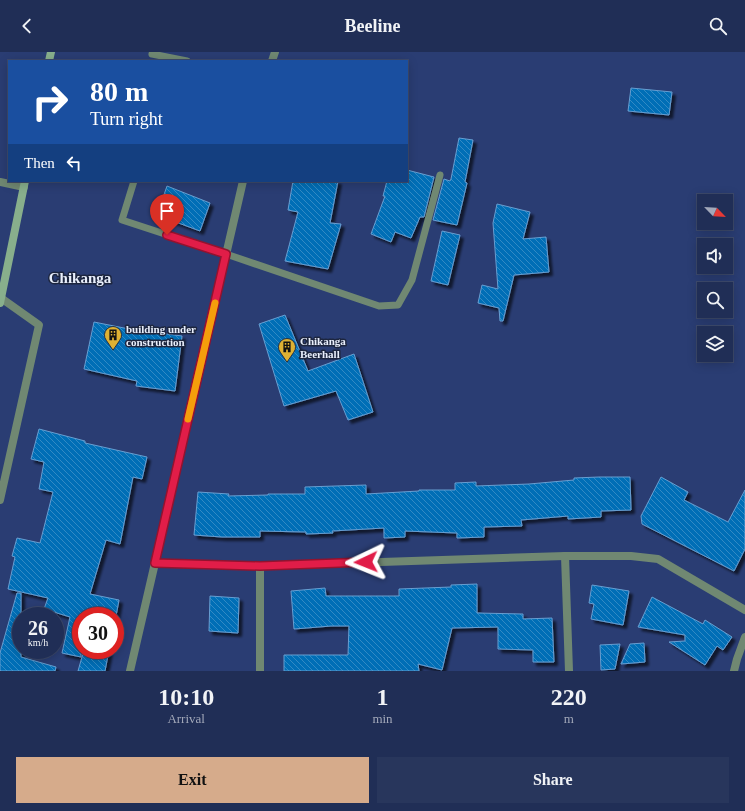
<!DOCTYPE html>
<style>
body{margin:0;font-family:"Times New Roman",serif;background:#28365c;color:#f1f3f6;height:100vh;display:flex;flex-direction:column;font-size:15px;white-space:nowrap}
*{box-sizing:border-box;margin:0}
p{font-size:13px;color:#a2a8b9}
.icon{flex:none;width:22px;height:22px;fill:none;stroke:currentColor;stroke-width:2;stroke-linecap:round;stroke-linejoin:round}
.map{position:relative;height:619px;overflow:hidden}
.panel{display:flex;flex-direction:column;background:#202e56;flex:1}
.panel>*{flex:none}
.top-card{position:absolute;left:8px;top:8px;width:400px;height:122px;border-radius:0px;box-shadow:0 2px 10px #0003,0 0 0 1px #3d4a6c;background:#1a4fa0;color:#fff;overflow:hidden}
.needle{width:26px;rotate:115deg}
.buttons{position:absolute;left:697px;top:142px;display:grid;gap:8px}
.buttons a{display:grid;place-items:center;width:36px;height:36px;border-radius:0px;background:#202e56;box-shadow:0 2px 10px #0003,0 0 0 1px #3d4a6c;font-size:20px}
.speed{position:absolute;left:12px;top:555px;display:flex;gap:8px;font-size:20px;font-weight:700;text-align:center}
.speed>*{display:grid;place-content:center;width:52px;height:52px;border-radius:50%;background:#202e56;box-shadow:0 2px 10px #0003,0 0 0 1px #3d4a6c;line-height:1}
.speed small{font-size:10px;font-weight:400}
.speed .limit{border:6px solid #d22;background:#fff;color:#111}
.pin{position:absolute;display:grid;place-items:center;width:34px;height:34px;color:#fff;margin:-41px -17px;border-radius:50% 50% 50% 0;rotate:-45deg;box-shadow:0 0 4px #0007}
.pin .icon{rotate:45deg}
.me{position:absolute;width:44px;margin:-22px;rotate:268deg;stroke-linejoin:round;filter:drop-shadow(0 0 3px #0008)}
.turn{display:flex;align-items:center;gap:14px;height:84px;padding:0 16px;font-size:18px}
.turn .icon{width:52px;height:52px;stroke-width:2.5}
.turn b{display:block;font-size:28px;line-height:34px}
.then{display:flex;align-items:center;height:38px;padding:0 16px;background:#0003;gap:8px;font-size:15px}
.eta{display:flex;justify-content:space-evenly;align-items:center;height:68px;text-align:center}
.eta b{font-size:24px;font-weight:700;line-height:28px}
.action{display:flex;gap:8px;margin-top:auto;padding:8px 16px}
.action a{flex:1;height:46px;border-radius:0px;background:#d6ab8b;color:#111;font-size:16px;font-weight:700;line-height:46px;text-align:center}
.action a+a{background:#28365c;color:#f1f3f6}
header{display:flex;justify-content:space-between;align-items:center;height:52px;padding:0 16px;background:#202e56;font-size:18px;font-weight:700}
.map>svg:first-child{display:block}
.building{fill:url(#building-back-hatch);stroke:#679ed1;filter:url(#shadow)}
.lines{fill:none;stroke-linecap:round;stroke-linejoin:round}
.lane{stroke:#708872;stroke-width:7}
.street{stroke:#708872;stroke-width:8}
.secondary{stroke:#88af8c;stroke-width:8}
.route-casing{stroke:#92132f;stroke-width:10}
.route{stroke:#e11d48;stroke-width:7}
.slow{stroke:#f59e0b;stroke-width:7}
.labels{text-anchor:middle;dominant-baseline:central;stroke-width:3;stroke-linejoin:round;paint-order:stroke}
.poi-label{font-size:11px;font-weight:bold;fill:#e9effc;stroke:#1d263f;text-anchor:start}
.district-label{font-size:15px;font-weight:bold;fill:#e9effc;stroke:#1d263f}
</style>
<header><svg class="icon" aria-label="back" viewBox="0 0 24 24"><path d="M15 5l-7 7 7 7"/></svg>Beeline<svg class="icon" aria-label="search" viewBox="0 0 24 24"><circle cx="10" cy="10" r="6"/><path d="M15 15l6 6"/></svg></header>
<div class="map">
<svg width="745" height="619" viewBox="0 0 745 619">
<defs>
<pattern id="building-back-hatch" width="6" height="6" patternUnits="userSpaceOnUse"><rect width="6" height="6" fill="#006eb6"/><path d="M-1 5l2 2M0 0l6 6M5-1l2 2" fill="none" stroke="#328ac4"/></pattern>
<filter id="shadow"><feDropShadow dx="3.5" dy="3.5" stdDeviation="1" flood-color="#0009"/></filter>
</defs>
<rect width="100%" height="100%" fill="#2a3d73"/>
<g class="building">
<path d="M631,36L672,40L669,63L628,59Z"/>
<path d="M459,86L473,88L465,130L467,131L457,173L433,168L444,127L450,129L451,127Z"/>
<path d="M407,118L434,125L424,165H420L411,186L395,180L391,190L371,182L385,144H383L387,129H407Z"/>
<path d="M293,129H338L330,171L341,172L328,217L285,209L298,160L288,158Z"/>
<path d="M167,134L210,151L200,179L157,163Z"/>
<path d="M497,152L530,160L523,187L546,185L549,220L514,223L503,269H500L499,256L478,251L482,233L498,237L493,171Z"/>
<path d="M442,179L460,183L448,233L431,229Z"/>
<path d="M285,263L308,319L354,302L373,360L348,368L336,339L284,354L259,272Z"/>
<path d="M94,270L144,280V279L182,284L175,339L136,334L137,329L84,317Z"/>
<path d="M39,377L85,389V391L147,405L142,427L133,425L120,492L106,488L90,542L119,548L116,564H81V605L62,601L70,565L44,557L48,546L8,537L15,505L12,504L17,486L40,491L53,440L39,437L44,410L31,407Z"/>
<path d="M599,425H630L631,458L601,459V465L568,467V464L521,468L522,474L484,475V485L457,486V481L405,479V485L384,486V476L332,479L333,481L306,482V480L260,479V485H222L194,483L198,440L229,442L228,444L268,443V442H305V435L366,433V442L419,439V438H455V431L476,430V434L529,432L574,428V426Z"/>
<path d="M661,425L688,440L684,448L728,470L745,438V497L734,519L642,472L641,464Z"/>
<path d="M477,532V561L523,562V567L552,566L554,610H533V598L498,597V575L452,576L442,618L418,612L419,619H284V603H348L349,574H331L294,577L291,539L325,536L326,544H399V537L451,535V533Z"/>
<path d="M592,533L629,539L623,573L591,567L594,552L589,551Z"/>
<path d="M17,541H21V605L56,615L55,619H0V601Z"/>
<path d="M210,544L239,546L238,581L209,579Z"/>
<path d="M652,545L703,572L705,568L732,585L723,598L717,594L705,613L669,590L685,589V583L638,575Z"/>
<path d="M644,591L645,610L621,612L630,592Z"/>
<path d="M620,592L615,617L601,618L600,593Z"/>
<path d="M84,598H109L105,619H78Z"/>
</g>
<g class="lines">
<g class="lane">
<path d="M152,2L187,9"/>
<path d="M134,129L122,168L226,202L379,254L398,253L412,228L440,123"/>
</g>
<g class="street">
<path d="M272,9L275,0"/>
<path d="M0,130L24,135"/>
<path d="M0,448L39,273L1,246"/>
<path d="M565,504L569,619"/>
<path d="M155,511L243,129"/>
<path d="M260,514V619"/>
<path d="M130,619L155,511L260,514L565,504H631L658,507L745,558"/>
<path d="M734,619L737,607L745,585"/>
</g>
<g class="secondary">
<path d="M49,9L51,0"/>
<path d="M0,251L25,129"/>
</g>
</g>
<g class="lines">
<defs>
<path id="route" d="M167,183L226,202L155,511L260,514L366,510"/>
</defs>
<use href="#route" class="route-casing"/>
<use href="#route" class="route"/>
<path class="slow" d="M188,367L215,251"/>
</g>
<defs>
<symbol id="building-pin" viewBox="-11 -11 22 30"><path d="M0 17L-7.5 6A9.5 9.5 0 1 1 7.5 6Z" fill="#deb133" stroke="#1d263f"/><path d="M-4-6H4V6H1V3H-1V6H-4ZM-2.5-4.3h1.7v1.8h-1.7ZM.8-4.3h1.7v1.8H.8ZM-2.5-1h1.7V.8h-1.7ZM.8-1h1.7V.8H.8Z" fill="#111"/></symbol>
</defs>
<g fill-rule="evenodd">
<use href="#building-pin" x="103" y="273" width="20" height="27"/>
<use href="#building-pin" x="277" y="285" width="20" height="27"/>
</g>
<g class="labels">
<g class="poi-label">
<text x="126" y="277">building under<tspan x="126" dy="13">construction</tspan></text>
<text x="300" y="289">Chikanga<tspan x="300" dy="13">Beerhall</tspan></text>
</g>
<g class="district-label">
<text x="80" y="226">Chikanga</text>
</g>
</g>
</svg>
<div class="buttons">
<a><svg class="needle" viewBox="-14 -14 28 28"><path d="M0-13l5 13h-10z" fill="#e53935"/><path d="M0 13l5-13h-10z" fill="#a2a8b9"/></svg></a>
<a><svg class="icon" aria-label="sound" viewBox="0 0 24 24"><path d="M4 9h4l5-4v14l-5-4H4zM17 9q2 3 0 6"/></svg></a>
<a><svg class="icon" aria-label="search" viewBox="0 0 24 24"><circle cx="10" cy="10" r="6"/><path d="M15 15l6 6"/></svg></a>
<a><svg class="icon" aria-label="layers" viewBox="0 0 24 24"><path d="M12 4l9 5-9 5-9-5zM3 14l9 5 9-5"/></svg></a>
</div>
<div class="speed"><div>26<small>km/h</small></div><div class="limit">30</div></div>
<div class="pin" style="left:167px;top:183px;background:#d93025"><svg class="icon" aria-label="arrive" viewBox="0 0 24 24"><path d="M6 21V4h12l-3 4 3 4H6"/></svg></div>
<svg class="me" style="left:366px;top:510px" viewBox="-20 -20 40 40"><path d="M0-17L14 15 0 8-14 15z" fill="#e11d48" stroke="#fff" stroke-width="4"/></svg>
<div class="top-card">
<div class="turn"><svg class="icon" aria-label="right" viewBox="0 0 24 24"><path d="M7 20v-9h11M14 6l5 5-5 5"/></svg><div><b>80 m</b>Turn right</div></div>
<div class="then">Then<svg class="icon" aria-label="left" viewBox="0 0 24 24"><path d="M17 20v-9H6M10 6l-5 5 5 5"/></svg></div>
</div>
</div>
<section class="panel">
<div class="eta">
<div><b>10:10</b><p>Arrival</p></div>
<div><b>1</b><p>min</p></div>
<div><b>220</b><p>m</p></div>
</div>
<div class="action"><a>Exit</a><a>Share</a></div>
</section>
